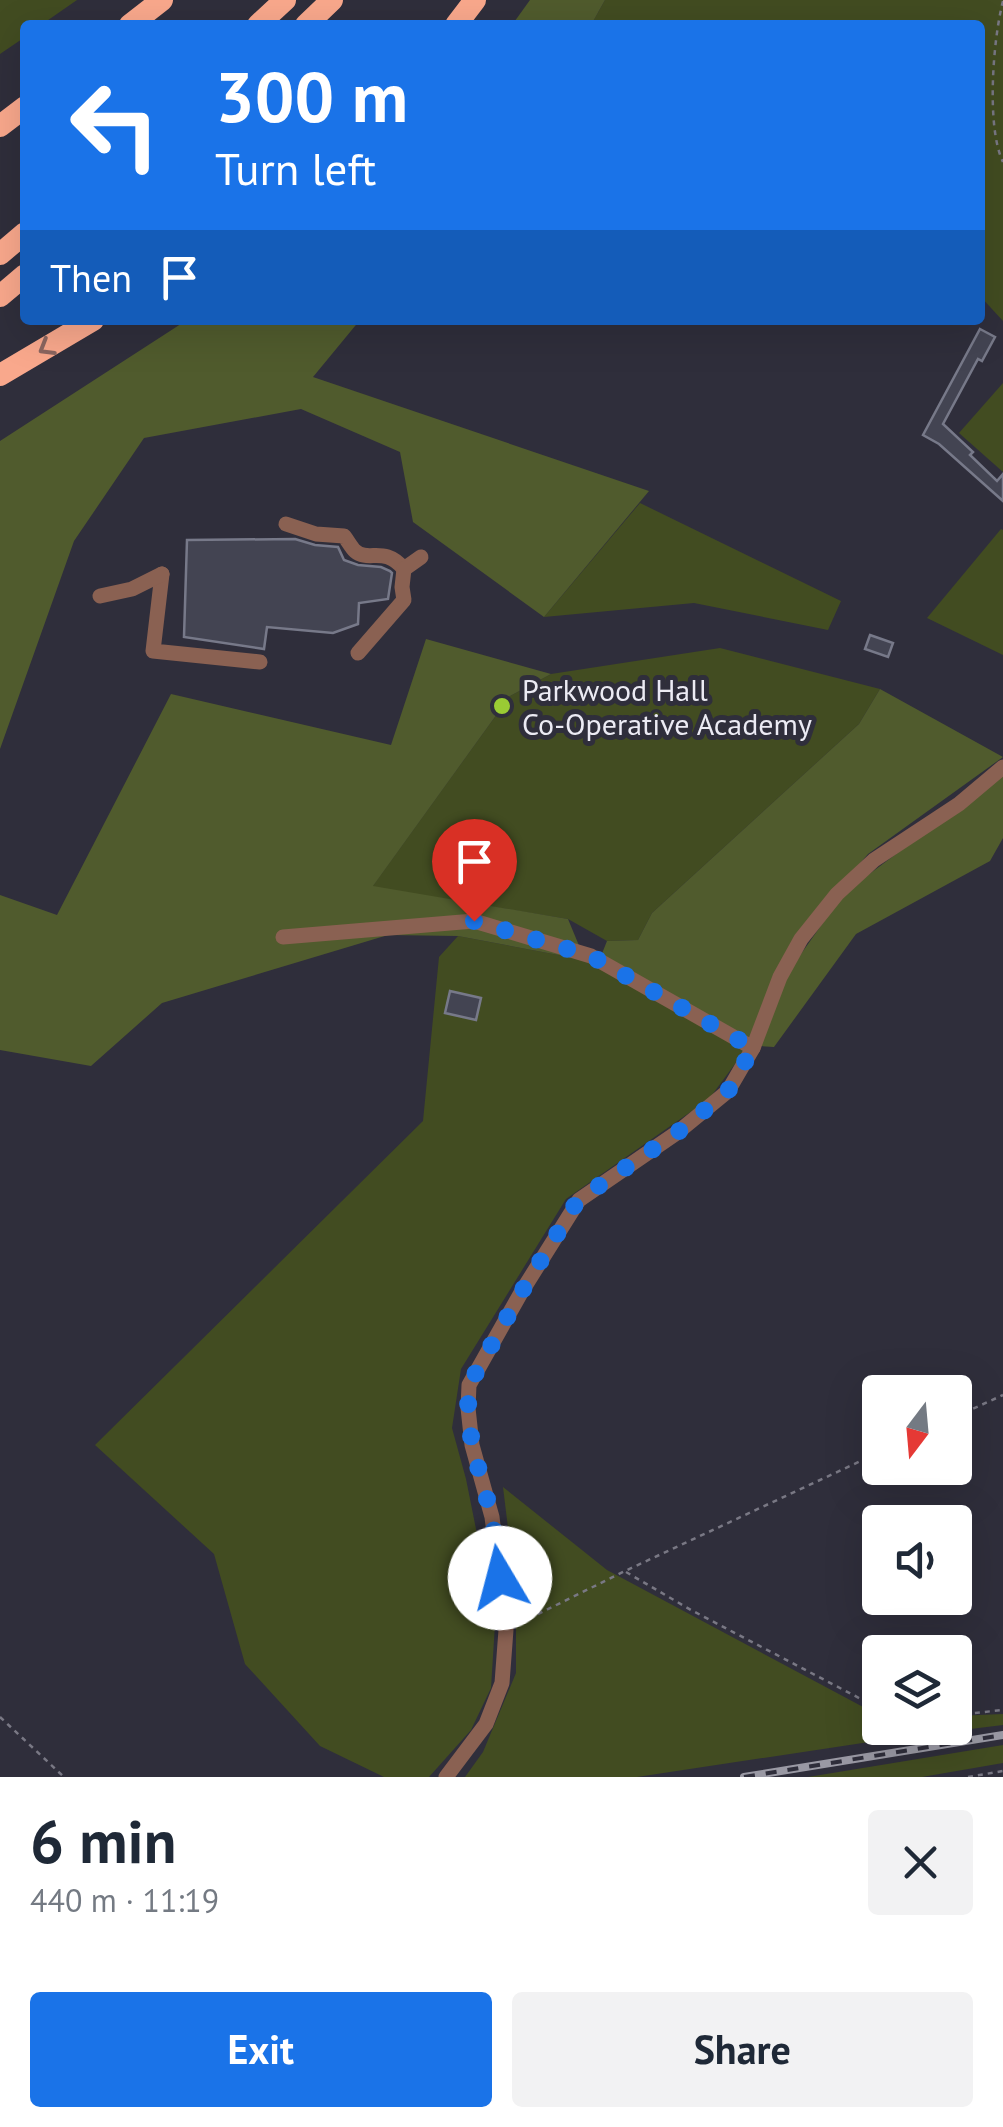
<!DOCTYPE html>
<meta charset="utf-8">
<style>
body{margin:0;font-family:"PT Sans",sans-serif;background:#f2f2f3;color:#1f2937;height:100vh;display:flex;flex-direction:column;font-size:38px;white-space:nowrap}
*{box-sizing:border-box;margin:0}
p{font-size:32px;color:#747a83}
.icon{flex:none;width:55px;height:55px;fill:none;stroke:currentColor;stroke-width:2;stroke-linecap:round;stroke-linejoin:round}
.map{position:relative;height:1777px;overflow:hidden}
.drawer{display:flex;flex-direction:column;background:#fff;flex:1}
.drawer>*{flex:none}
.hud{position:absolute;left:20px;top:20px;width:965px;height:305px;border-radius:10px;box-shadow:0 10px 40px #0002;background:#1a73e8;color:#fff;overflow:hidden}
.needle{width:65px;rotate:196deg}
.buttons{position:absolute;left:862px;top:1375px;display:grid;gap:20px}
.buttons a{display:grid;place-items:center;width:110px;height:110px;border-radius:10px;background:#fff;box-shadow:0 10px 40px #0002;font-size:50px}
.pin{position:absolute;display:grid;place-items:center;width:85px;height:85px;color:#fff;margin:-102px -42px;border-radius:50% 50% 50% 0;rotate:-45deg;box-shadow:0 0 10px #0007}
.pin .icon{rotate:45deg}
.me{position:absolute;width:110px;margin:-55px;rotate:352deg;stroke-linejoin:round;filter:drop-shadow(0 0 8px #0008)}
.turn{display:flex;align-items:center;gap:35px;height:210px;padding:0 30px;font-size:45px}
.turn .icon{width:130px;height:130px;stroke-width:2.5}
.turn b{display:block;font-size:70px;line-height:85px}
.then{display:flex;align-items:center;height:95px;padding:0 30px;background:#0003;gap:20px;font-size:38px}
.round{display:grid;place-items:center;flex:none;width:105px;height:105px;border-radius:10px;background:#f2f2f3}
.overview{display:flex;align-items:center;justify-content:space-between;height:170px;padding:0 30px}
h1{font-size:60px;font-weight:700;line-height:75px}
.cta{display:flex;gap:20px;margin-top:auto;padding:20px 30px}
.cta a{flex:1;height:115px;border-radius:10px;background:#1a73e8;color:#fff;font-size:40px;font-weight:700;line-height:115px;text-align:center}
.cta a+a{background:#f2f2f3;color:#1f2937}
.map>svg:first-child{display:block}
.green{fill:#424c21;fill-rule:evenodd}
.forest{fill:#505b2d}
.building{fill:#434452;stroke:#777989;stroke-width:2.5}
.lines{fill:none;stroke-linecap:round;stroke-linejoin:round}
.path{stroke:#797884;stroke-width:2.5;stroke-dasharray:5 5;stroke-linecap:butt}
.minor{stroke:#8a6152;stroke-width:15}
.highway{stroke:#f9a88c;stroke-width:22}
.rail-casing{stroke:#9a99a4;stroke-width:8}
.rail{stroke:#2f2e3b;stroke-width:4;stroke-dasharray:11;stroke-linecap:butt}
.oneway{stroke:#8a655f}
.route{stroke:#1a73e8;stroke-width:18;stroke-dasharray:0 32.4}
.poi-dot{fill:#9acb34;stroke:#2f2e3b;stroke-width:4}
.labels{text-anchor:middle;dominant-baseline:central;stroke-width:10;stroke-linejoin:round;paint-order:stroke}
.poi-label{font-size:30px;fill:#ecebf4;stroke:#2f2e3b;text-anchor:start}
</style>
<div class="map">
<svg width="1003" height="1777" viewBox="0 0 1003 1777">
<rect width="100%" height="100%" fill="#2f2e3b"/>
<g class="green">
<path d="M0,0H77L41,25H25V37L0,54Z"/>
<path d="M605,0H1003V321L980,296V25H591Z"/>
<path d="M1003,383V472L959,433Z"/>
<path d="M640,503L841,601L828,630L694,603L544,617Z"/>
<path d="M1001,529L1003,530V655L927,618Z"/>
<path d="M720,648L880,689L859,724L652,913L638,940L607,941L568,919L372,887L510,696L551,674Z"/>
<path d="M458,936L585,960L746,1049L709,1099L566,1199L461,1369L452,1428L466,1479L495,1624L491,1688L471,1730L429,1777H384L320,1746L245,1664L214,1554L95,1445L423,1121L439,957ZM449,991L481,998L476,1019L445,1013Z"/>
<path d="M503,1487L607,1570L880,1716V1728H955V1716L1003,1714V1725L889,1739L637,1777H465L483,1752L516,1673V1594Z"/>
<path d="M1003,1745V1763L922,1777H808Z"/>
</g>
<g class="forest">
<path d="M530,0H605L591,25H512Z"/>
<path d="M187,320H360L313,377L649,491L544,617L413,522L400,452L301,409L144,438L74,541L0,749V441Z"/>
<path d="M426,639L551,674L510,696L373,886L568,919L585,960L458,936L388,935L162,1003L91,1066L0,1050V895L57,915L171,694L391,745Z"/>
<path d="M880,689L1003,757L868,854L795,938L749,1038L601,956L607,941L638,940L652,913L859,724Z"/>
<path d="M1003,774V838L990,861L856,934L774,1047L760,1046L789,971L844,893Z"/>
</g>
<g class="building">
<path d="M980,329L995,337L982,361L978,359L943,424L973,452L970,455L997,481L1003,474V501L939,444L923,435Z"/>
<path d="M295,539L315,545L338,547L344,560L358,565L381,567L390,571L392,573L388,599L359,603L358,624L333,633L267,627L264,649L184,637L187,540Z"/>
<path d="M870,635L893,643L888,657L865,649Z"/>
<path d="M450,991L481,998L476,1020L445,1013Z"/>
</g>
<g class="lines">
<g class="path">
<path d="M1003,1C993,39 986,127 1003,162"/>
<path d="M955,1417L1003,1395"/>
<path d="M626,1572L691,1610L880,1709"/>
<path d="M520,1623L625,1571L880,1452"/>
<path d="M955,1715L1003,1710"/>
<path d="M0,1717L64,1777"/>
<path d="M968,1777L1003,1771"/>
</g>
<g class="minor">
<path d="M286,524L316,534L344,536C348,541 351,547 355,551C369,563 384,545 404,569"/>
<path d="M162,574L153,651L260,662"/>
<path d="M100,596L132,589L162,574"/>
<path d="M358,653L404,600L402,587L404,569L421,557"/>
<path d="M283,937L474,921L591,956L753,1048"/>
<path d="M446,1777L486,1724L502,1683L506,1630L492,1517L472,1445L468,1408L469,1385L522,1291L579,1200L678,1132L728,1091L753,1048L780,977L801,939L837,894L874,860L959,804L1003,767"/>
</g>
<g class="highway">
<path d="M130,25L162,0"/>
<path d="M258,25L285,0"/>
<path d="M306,25L332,0"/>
<path d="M456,25L475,0"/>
<path d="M0,126L25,107"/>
<path d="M0,254L25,233"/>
<path d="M0,296L25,275"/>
<path d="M0,375L93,320"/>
</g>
<defs>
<path id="rail" d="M744,1777L1003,1735"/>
</defs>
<use href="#rail" class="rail-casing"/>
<use href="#rail" class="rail"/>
</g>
<defs><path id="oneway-chevron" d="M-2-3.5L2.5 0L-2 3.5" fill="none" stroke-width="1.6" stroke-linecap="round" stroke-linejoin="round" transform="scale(2.5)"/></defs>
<use class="oneway" href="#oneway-chevron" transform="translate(46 348) rotate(149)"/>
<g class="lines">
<path class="route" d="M474,921L591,956L753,1048L728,1091L678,1132L578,1200L522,1291L469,1385L468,1408L472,1445L492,1517L500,1578"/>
</g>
<circle class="poi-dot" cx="502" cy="706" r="10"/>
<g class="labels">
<g class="poi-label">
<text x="522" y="689">Parkwood Hall<tspan x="522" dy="34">Co-Operative Academy</tspan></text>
</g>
</g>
</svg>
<div class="buttons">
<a><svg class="needle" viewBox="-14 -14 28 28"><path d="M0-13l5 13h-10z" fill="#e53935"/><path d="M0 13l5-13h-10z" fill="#747a83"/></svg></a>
<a><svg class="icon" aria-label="sound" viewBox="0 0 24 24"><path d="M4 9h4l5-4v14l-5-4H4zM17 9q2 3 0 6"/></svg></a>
<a><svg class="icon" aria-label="layers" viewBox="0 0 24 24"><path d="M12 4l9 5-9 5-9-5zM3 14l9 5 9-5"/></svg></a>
</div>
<div class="pin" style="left:474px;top:921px;background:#d93025"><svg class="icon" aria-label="arrive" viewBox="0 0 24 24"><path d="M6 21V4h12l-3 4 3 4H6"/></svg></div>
<svg class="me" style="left:500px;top:1578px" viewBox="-20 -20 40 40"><circle r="19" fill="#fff"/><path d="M0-13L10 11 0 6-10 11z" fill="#1a73e8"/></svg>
<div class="hud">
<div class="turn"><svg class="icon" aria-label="left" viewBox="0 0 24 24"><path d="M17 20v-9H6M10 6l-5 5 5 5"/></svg><div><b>300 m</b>Turn left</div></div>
<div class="then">Then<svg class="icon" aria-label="arrive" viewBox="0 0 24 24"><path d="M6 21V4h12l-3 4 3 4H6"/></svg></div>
</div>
</div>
<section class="drawer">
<div class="overview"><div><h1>6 min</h1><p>440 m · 11:19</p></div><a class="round"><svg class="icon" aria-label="close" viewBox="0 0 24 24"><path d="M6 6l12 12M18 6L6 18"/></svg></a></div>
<div class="cta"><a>Exit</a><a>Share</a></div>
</section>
